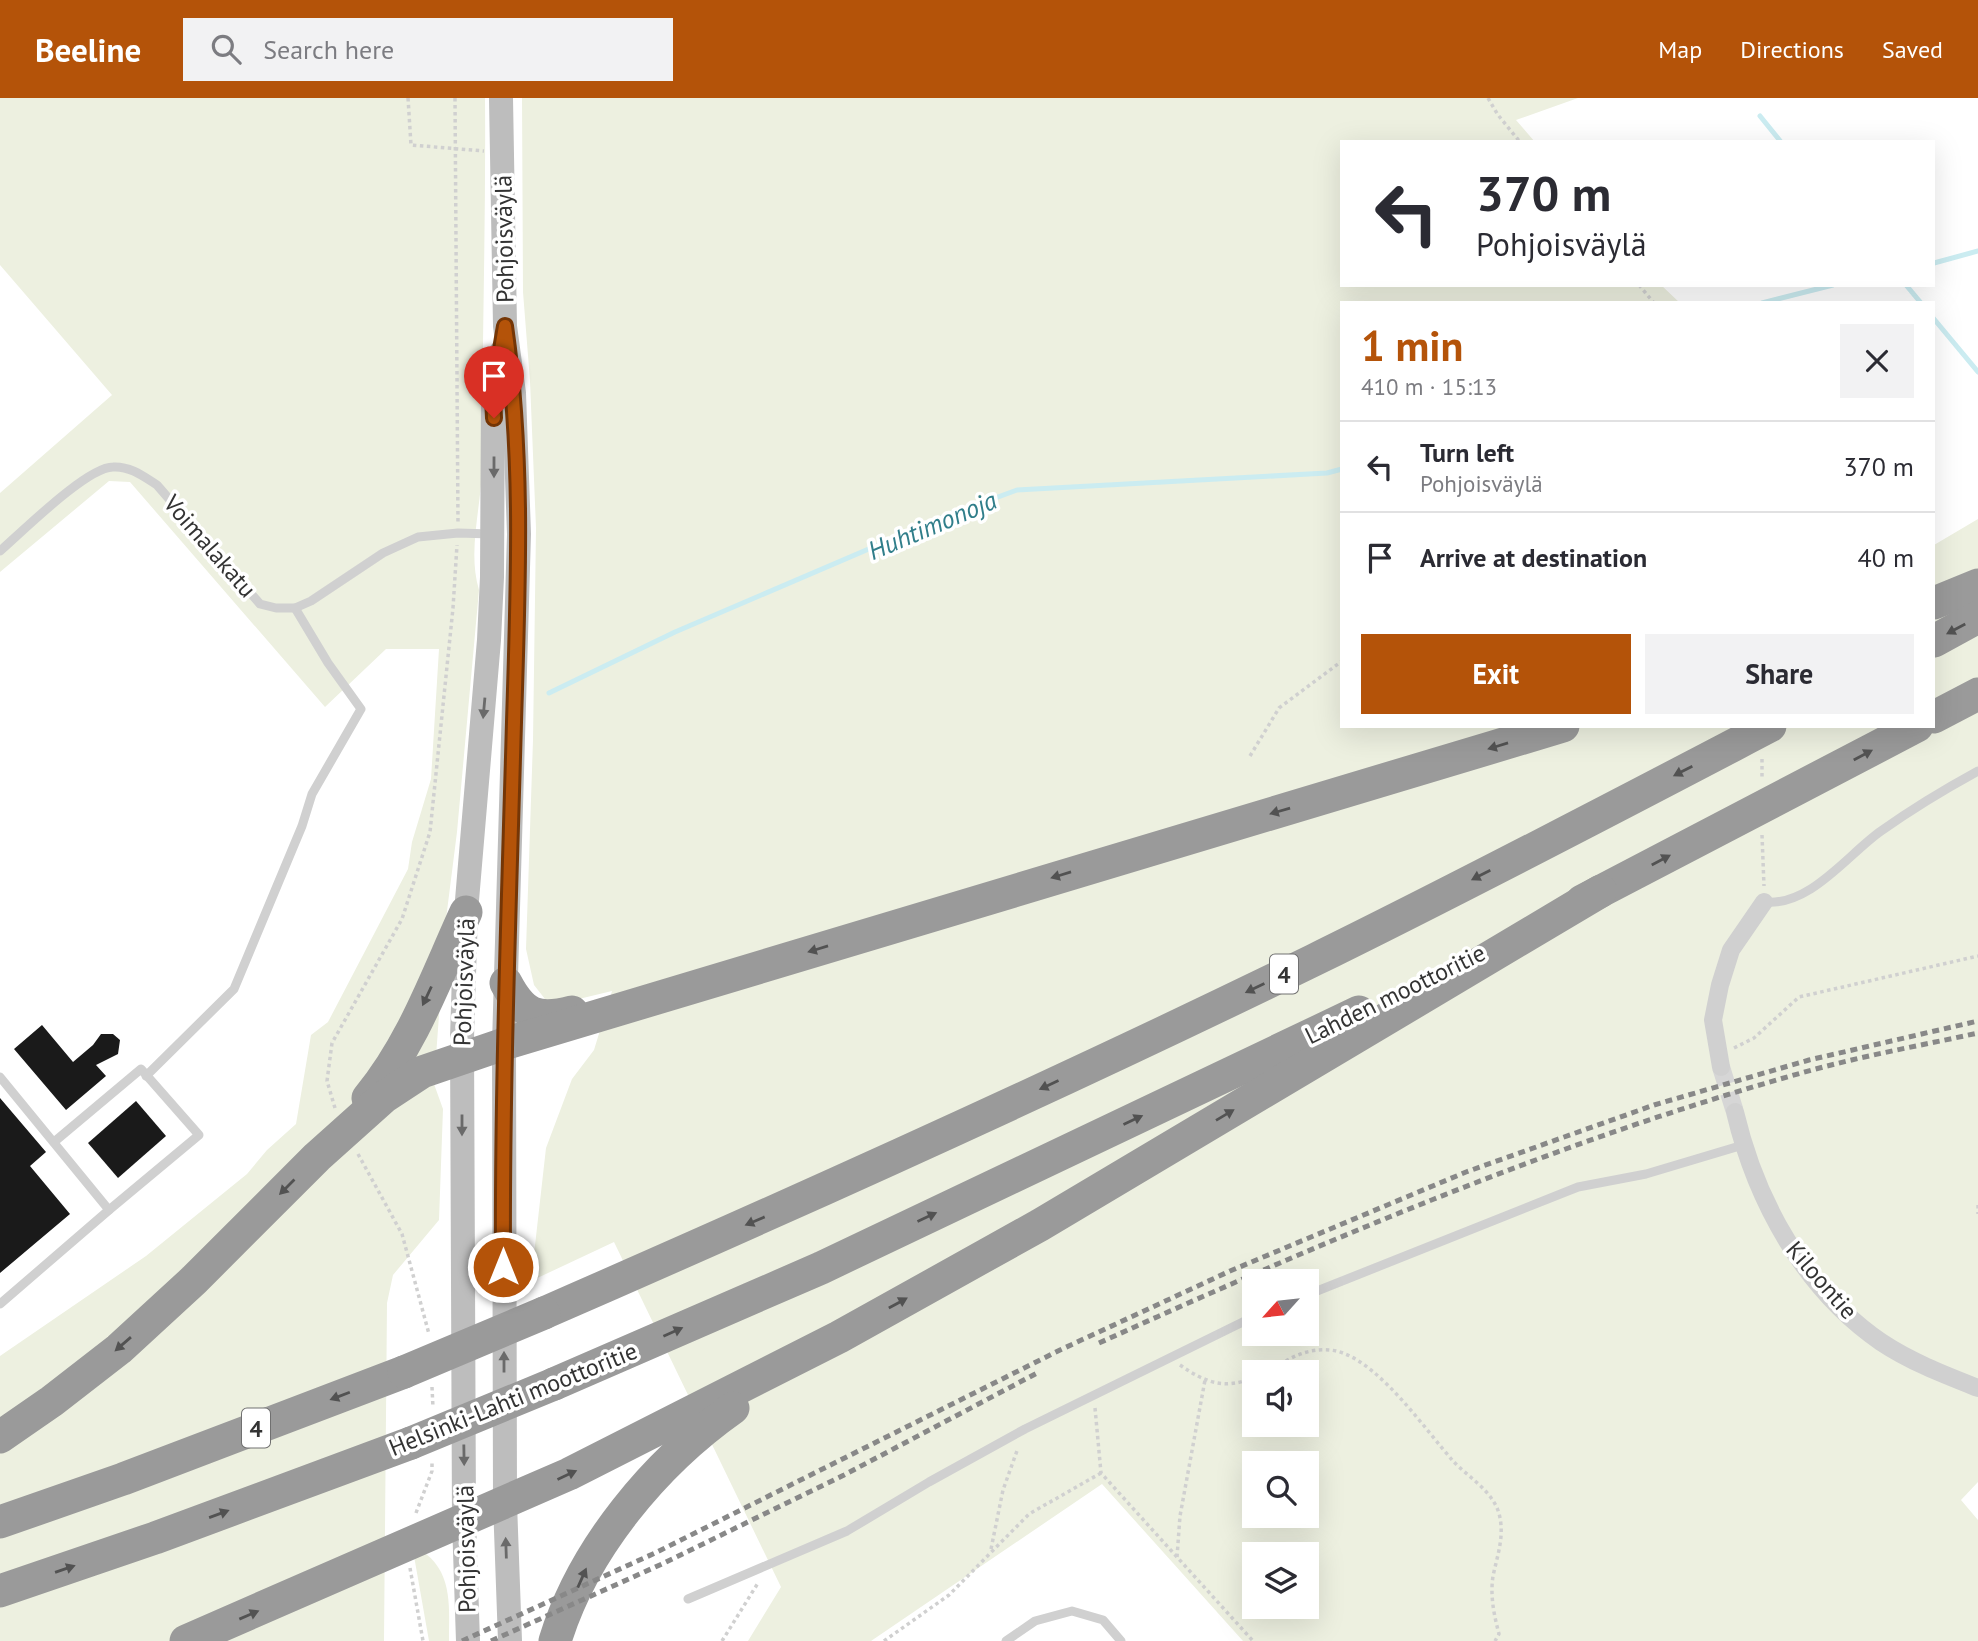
<!DOCTYPE html>
<meta charset="utf-8">
<style>
body{margin:0;font-family:"PT Sans",sans-serif;background:#f2f2f3;color:#2b2b33;height:100vh;display:flex;flex-direction:column;font-size:26px;white-space:nowrap}
*{box-sizing:border-box;margin:0}
p{font-size:23px;color:#7c7c81}
.icon{flex:none;width:38px;height:38px;fill:none;stroke:currentColor;stroke-width:2;stroke-linecap:round;stroke-linejoin:round}
.map{position:relative;flex:1;overflow:hidden}
.side{position:absolute;left:1340px;top:203px;width:595px;height:427px;display:flex;flex-direction:column;background:#fff;border-radius:0px;box-shadow:0 7px 28px #0002}
.side>*{flex:none}
.hud{position:absolute;left:1340px;top:42px;width:595px;height:147px;border-radius:0px;box-shadow:0 7px 28px #0002;background:#fff;color:#2b2b33;overflow:hidden}
.needle{width:46px;rotate:243deg}
.tools{position:absolute;left:1242px;top:1171px;display:grid;gap:14px}
.tools a{display:grid;place-items:center;width:77px;height:77px;border-radius:0px;background:#fff;box-shadow:0 7px 28px #0002;font-size:35px}
.pin{position:absolute;display:grid;place-items:center;width:60px;height:60px;color:#fff;margin:-72px -30px;border-radius:50% 50% 50% 0;rotate:-45deg;box-shadow:0 0 7px #0007}
.pin .icon{rotate:45deg}
.me{position:absolute;width:77px;margin:-38px;rotate:0deg;stroke-linejoin:round;filter:drop-shadow(0 0 5px #0008)}
.turn{display:flex;align-items:center;gap:24px;height:147px;padding:0 21px;font-size:32px}
.turn .icon{width:91px;height:91px;stroke-width:2.5}
.turn b{display:block;font-size:49px;line-height:60px}
.round{display:grid;place-items:center;flex:none;width:74px;height:74px;border-radius:0px;background:#f2f2f3}
.headline{display:flex;align-items:center;justify-content:space-between;height:119px;padding:0 21px}
h1{font-size:42px;font-weight:700;line-height:52px;color:#b45309}
.button{display:flex;gap:14px;margin-top:auto;padding:14px 21px}
.button a{flex:1;height:80px;border-radius:0px;background:#b45309;color:#fff;font-size:28px;font-weight:700;line-height:80px;text-align:center}
.button a+a{background:#f2f2f3;color:#2b2b33}
ul{padding:0;list-style:none}
li{display:flex;align-items:center;gap:21px;height:91px;padding:0 21px;border-top:2px solid #e1e1e2}
li div{flex:1}
li b{display:block;font-size:26px}
li em{font-style:normal}
header{display:flex;align-items:center;gap:42px;box-sizing:border-box;height:98px;padding:0 35px;background:#b45309;color:#fff}
header strong{font-size:33px}
nav{display:flex;gap:38px;margin-inline-start:auto;font-size:24px}
.search{width:490px;height:63px;background:#f2f2f3;display:flex;align-items:center;gap:18px;box-sizing:border-box;padding:0 24px;border-radius:0px;color:#7c7c81;font-size:26px}
.map>svg:first-child{display:block}
.green{fill:#edf0e0;fill-rule:evenodd}
.lines{fill:none;stroke-linecap:round;stroke-linejoin:round}
.stream{stroke:#cbecf1;stroke-width:5}
.building{fill:#1a1a1a}
.minor-tunnel{stroke:#d6d6d6;stroke-width:18;stroke-dasharray:18 9;stroke-linecap:butt}
.path{stroke:#d0d0d0;stroke-width:3.5;stroke-dasharray:3.5 3.5;stroke-linecap:butt}
.service{stroke:#d0d0d0;stroke-width:9}
.minor{stroke:#d0d0d0;stroke-width:18}
.secondary{stroke:#bdbdbd;stroke-width:24}
.motorway{stroke:#9a9a9a;stroke-width:33}
.rail{stroke:#888;stroke-width:5;stroke-dasharray:7 5;stroke-linecap:butt}
.motorway-bridge{stroke:#9a9a9a;stroke-width:33}
.oneway{fill:#6a6a6a}
.oneway2{fill:#525252}
.route-casing{stroke:#753606;stroke-width:18}
.route{stroke:#b45309;stroke-width:12}
.labels{text-anchor:middle;dominant-baseline:central;stroke-width:7;stroke-linejoin:round;paint-order:stroke}
.shield{fill:#fff;stroke:#707070;stroke-width:2}
.shield-label{font-size:23px;font-weight:bold;fill:#333}
.street-label{font-size:24px;fill:#333;stroke:#fff}
.water-label{font-size:26px;font-style:italic;fill:#307e8a;stroke:#fff}
</style>
<header>
<strong>Beeline</strong>
<div class="search"><svg class="icon" aria-label="search" viewBox="0 0 24 24"><circle cx="10" cy="10" r="6"/><path d="M15 15l6 6"/></svg>Search here</div>
<nav><a>Map</a><a>Directions</a><a>Saved</a></nav>
</header>
<div class="map">
<svg width="1978" height="1543" viewBox="0 0 1978 1543">
<rect width="100%" height="100%" fill="#fff"/>
<g class="green">
<path d="M0,0H485C486,122 482,245 482,366C482,408 467,452 479,492L457,734L446,821L434,986L443,1011L439,1122L393,1177L387,1205L384,1543H0V1258L146,1158L247,1076L267,1052L296,1026L311,937L328,924L408,771L412,744L431,681L439,551H386L325,609L130,384L109,383L0,474V395L112,297L0,167Z"/>
<path d="M522,0H1578L1516,22L1535,44H1342V187H1661L1680,205H1342V628H1934V447L1978,421V1384L1961,1402L1978,1422V1543H1243L1102,1386L871,1543H748L781,1489L614,1144L531,1183L546,1050L572,981L594,952L612,893L558,906L545,901L534,887L526,851L533,642L536,430L530,283L523,194ZM1255,1183H1307V1236H1255ZM1255,1274H1307V1326H1255ZM1255,1365H1307V1418H1255ZM1255,1456H1307V1508H1255Z"/>
<path d="M426,1456C453,1477 449,1512 449,1543H429L414,1458Z"/>
</g>
<g class="lines">
<g class="stream">
<path d="M1760,18L1781,44"/>
<path d="M1934,165L1978,153"/>
<path d="M1906,187L1921,205"/>
<path d="M1762,205L1833,187"/>
<path d="M1934,221L1978,274"/>
<path d="M549,595L675,534L941,420L1017,392L1327,375L1342,371"/>
</g>
</g>
<g class="building">
<path d="M42,927L73,964L93,947L101,936H113L120,942L118,956L96,967L106,978L66,1012L14,951Z"/>
<path d="M0,1000L46,1054L30,1068L70,1116L0,1175Z"/>
<path d="M136,1003L166,1038L118,1080L88,1045Z"/>
</g>
<g class="lines">
<path class="minor-tunnel" d="M1721,969L1735,1014"/>
<g class="path">
<path d="M408,0L411,47L484,53"/>
<path d="M455,0L458,425"/>
<path d="M1488,0L1498,17L1520,44"/>
<path d="M1639,187L1654,205"/>
<path d="M1250,658L1279,610L1342,563"/>
<path d="M1762,661V682"/>
<path d="M1762,737L1764,788"/>
<path d="M1734,950L1754,940L1799,899L1978,858"/>
<path d="M335,1010L327,983L332,945L402,821L430,734L453,510L457,447"/>
<path d="M358,1056L402,1136L429,1236"/>
<path d="M1978,1107V1116"/>
<path d="M1180,1267C1206,1285 1225,1292 1255,1279"/>
<path d="M1268,1274C1275,1271 1279,1266 1286,1263C1302,1253 1324,1248 1343,1255C1383,1270 1425,1331 1453,1363C1469,1380 1496,1395 1500,1420C1504,1440 1497,1459 1493,1478C1490,1498 1494,1517 1499,1536L1495,1543"/>
<path d="M432,1289L433,1310"/>
<path d="M1095,1310L1101,1375L1253,1543"/>
<path d="M416,1415L432,1373V1363"/>
<path d="M991,1451L1003,1392L1018,1350"/>
<path d="M1177,1459L1180,1418L1205,1282"/>
<path d="M410,1470L423,1543"/>
<path d="M722,1543L758,1485"/>
<path d="M884,1543L949,1497L1029,1416L1101,1375"/>
</g>
<g class="service">
<path d="M0,453C22,434 87,369 113,369C130,368 143,378 157,387L260,506L276,510H295L311,503L383,455L418,439L458,435L491,436"/>
<path d="M1764,804C1810,809 1848,756 1881,733C1912,711 1945,691 1978,673"/>
<path d="M146,978L234,891L302,728L312,696L361,611L328,565L295,510"/>
<path d="M0,979L109,1112L0,1206"/>
<path d="M54,1044L141,971L199,1037L109,1112"/>
<path d="M1307,1197L1578,1089L1646,1076L1743,1047"/>
<path d="M688,1501L847,1433L929,1384L1025,1331L1255,1218"/>
<path d="M1006,1543L1035,1523L1072,1513L1103,1522L1121,1543"/>
</g>
<g class="minor">
<path d="M1721,969L1713,922L1720,887L1731,852L1764,804"/>
<path d="M1735,1014C1756,1103 1804,1191 1881,1244C1911,1264 1945,1277 1978,1290"/>
</g>
<g class="secondary">
<path d="M501,0L505,228L514,295L519,436L504,946L505,1405L510,1543"/>
<path d="M468,1543L464,1423L462,940L466,814L489,542L492,479L493,298L501,254"/>
</g>
<g class="motorway">
<path d="M1934,505L1978,487"/>
<path d="M1934,543L1978,519"/>
<path d="M1934,619L1978,596"/>
<path d="M1582,803L1917,628"/>
<path d="M506,885C523,917 537,923 572,914"/>
<path d="M368,1000C413,946 437,877 466,814"/>
<path d="M544,1215C803,1102 1060,986 1314,862C1467,787 1619,707 1770,628"/>
<path d="M554,1286L821,1170L1359,914"/>
<path d="M0,1339L52,1303L119,1251L194,1182L317,1059L384,999L422,974L504,946L1563,628"/>
<path d="M0,1424L123,1381L404,1274"/>
<path d="M0,1493L155,1440L411,1345"/>
<path d="M186,1543L569,1376L839,1239L1040,1127L1601,793"/>
<path d="M555,1543C583,1451 655,1365 733,1310"/>
</g>
<g class="rail">
<path d="M1099,1245C1331,1140 1566,1040 1812,972C1867,957 1923,947 1978,935"/>
<path d="M462,1543L655,1455L1060,1252L1230,1173L1466,1074L1654,1007L1809,962L1978,923"/>
<path d="M491,1543L662,1466L844,1377L1039,1274"/>
</g>
<g class="motorway-bridge">
<path d="M404,1274L544,1215"/>
<path d="M411,1345L554,1286"/>
</g>
</g>
<defs><path id="oneway-solid" d="M-6-.8H1V-3.2L6.5 0L1 3.2V.8H-6Z" transform="scale(1.75)"/></defs>
<g class="oneway">
<use href="#oneway-solid" transform="translate(494 369) rotate(90)"/>
<use href="#oneway-solid" transform="translate(484 610) rotate(95)"/>
<use href="#oneway-solid" transform="translate(462 1027) rotate(90)"/>
<use href="#oneway-solid" transform="translate(504 1264) rotate(-90)"/>
<use href="#oneway-solid" transform="translate(464 1357) rotate(89)"/>
<use href="#oneway-solid" transform="translate(506 1450) rotate(-92)"/>
</g>
<g class="oneway2">
<use href="#oneway-solid" transform="translate(1956 531) rotate(152)"/>
<use href="#oneway-solid" transform="translate(1498 648) rotate(163)"/>
<use href="#oneway-solid" transform="translate(1863 657) rotate(-28)"/>
<use href="#oneway-solid" transform="translate(1683 673) rotate(153)"/>
<use href="#oneway-solid" transform="translate(1280 713) rotate(164)"/>
<use href="#oneway-solid" transform="translate(1661 762) rotate(-28)"/>
<use href="#oneway-solid" transform="translate(1061 777) rotate(163)"/>
<use href="#oneway-solid" transform="translate(1481 777) rotate(153)"/>
<use href="#oneway-solid" transform="translate(818 851) rotate(163)"/>
<use href="#oneway-solid" transform="translate(1255 890) rotate(154)"/>
<use href="#oneway-solid" transform="translate(427 898) rotate(115)"/>
<use href="#oneway-solid" transform="translate(1049 987) rotate(155)"/>
<use href="#oneway-solid" transform="translate(1225 1017) rotate(-31)"/>
<use href="#oneway-solid" transform="translate(1133 1022) rotate(-25)"/>
<use href="#oneway-solid" transform="translate(287 1089) rotate(135)"/>
<use href="#oneway-solid" transform="translate(927 1119) rotate(-25)"/>
<use href="#oneway-solid" transform="translate(755 1123) rotate(157)"/>
<use href="#oneway-solid" transform="translate(898 1205) rotate(-29)"/>
<use href="#oneway-solid" transform="translate(673 1234) rotate(-24)"/>
<use href="#oneway-solid" transform="translate(123 1246) rotate(139)"/>
<use href="#oneway-solid" transform="translate(340 1298) rotate(159)"/>
<use href="#oneway-solid" transform="translate(567 1377) rotate(-25)"/>
<use href="#oneway-solid" transform="translate(219 1416) rotate(-20)"/>
<use href="#oneway-solid" transform="translate(65 1471) rotate(-19)"/>
<use href="#oneway-solid" transform="translate(582 1480) rotate(-66)"/>
<use href="#oneway-solid" transform="translate(249 1517) rotate(-23)"/>
</g>
<g class="lines">
<defs>
<path id="route" d="M494,320L493,298L505,228C524,361 518,490 514,624C509,806 502,987 503,1169"/>
</defs>
<use href="#route" class="route-casing"/>
<use href="#route" class="route"/>
</g>
<g class="labels">
<g class="shield">
<rect x="1270" y="856.5" width="28" height="39" rx="5"/>
<rect x="242" y="1310.5" width="28" height="39" rx="5"/>
</g>
<g class="shield-label">
<text x="1284" y="876">4</text>
<text x="256" y="1330">4</text>
</g>
<g class="street-label">
<text transform="translate(504 141) rotate(-91)">Pohjoisväylä</text>
<text transform="translate(210 448) rotate(49)">Voimalakatu</text>
<text transform="translate(464 884) rotate(-88)">Pohjoisväylä</text>
<text transform="translate(1395 896) rotate(-26)">Lahden moottoritie</text>
<text transform="translate(1822 1182) rotate(49)">Kiloontie</text>
<text transform="translate(513 1301) rotate(-22)">Helsinki-Lahti moottoritie</text>
<text transform="translate(466 1451) rotate(-91)">Pohjoisväylä</text>
</g>
<g class="water-label">
<text transform="translate(932 427) rotate(-23)">Huhtimonoja</text>
</g>
</g>
</svg>
<div class="tools">
<a><svg class="needle" viewBox="-14 -14 28 28"><path d="M0-13l5 13h-10z" fill="#e53935"/><path d="M0 13l5-13h-10z" fill="#7c7c81"/></svg></a>
<a><svg class="icon" aria-label="sound" viewBox="0 0 24 24"><path d="M4 9h4l5-4v14l-5-4H4zM17 9q2 3 0 6"/></svg></a>
<a><svg class="icon" aria-label="search" viewBox="0 0 24 24"><circle cx="10" cy="10" r="6"/><path d="M15 15l6 6"/></svg></a>
<a><svg class="icon" aria-label="layers" viewBox="0 0 24 24"><path d="M12 4l9 5-9 5-9-5zM3 14l9 5 9-5"/></svg></a>
</div>
<div class="pin" style="left:494px;top:320px;background:#d93025"><svg class="icon" aria-label="arrive" viewBox="0 0 24 24"><path d="M6 21V4h12l-3 4 3 4H6"/></svg></div>
<svg class="me" style="left:503px;top:1169px" viewBox="-20 -20 40 40"><circle r="17" fill="#b45309" stroke="#fff" stroke-width="3"/><path d="M0-11L8 9 0 5-8 9z" fill="#fff"/></svg>
<div class="hud">
<div class="turn"><svg class="icon" aria-label="left" viewBox="0 0 24 24"><path d="M17 20v-9H6M10 6l-5 5 5 5"/></svg><div><b>370 m</b>Pohjoisväylä</div></div>
</div>
<section class="side">
<div class="headline"><div><h1>1 min</h1><p>410 m · 15:13</p></div><a class="round"><svg class="icon" aria-label="close" viewBox="0 0 24 24"><path d="M6 6l12 12M18 6L6 18"/></svg></a></div>
<ul>
<li><svg class="icon" aria-label="left" viewBox="0 0 24 24"><path d="M17 20v-9H6M10 6l-5 5 5 5"/></svg><div><b>Turn left</b><p>Pohjoisväylä</p></div><em>370 m</em></li>
<li><svg class="icon" aria-label="arrive" viewBox="0 0 24 24"><path d="M6 21V4h12l-3 4 3 4H6"/></svg><div><b>Arrive at destination</b></div><em>40 m</em></li>
</ul>
<div class="button"><a>Exit</a><a>Share</a></div>
</section>
</div>
